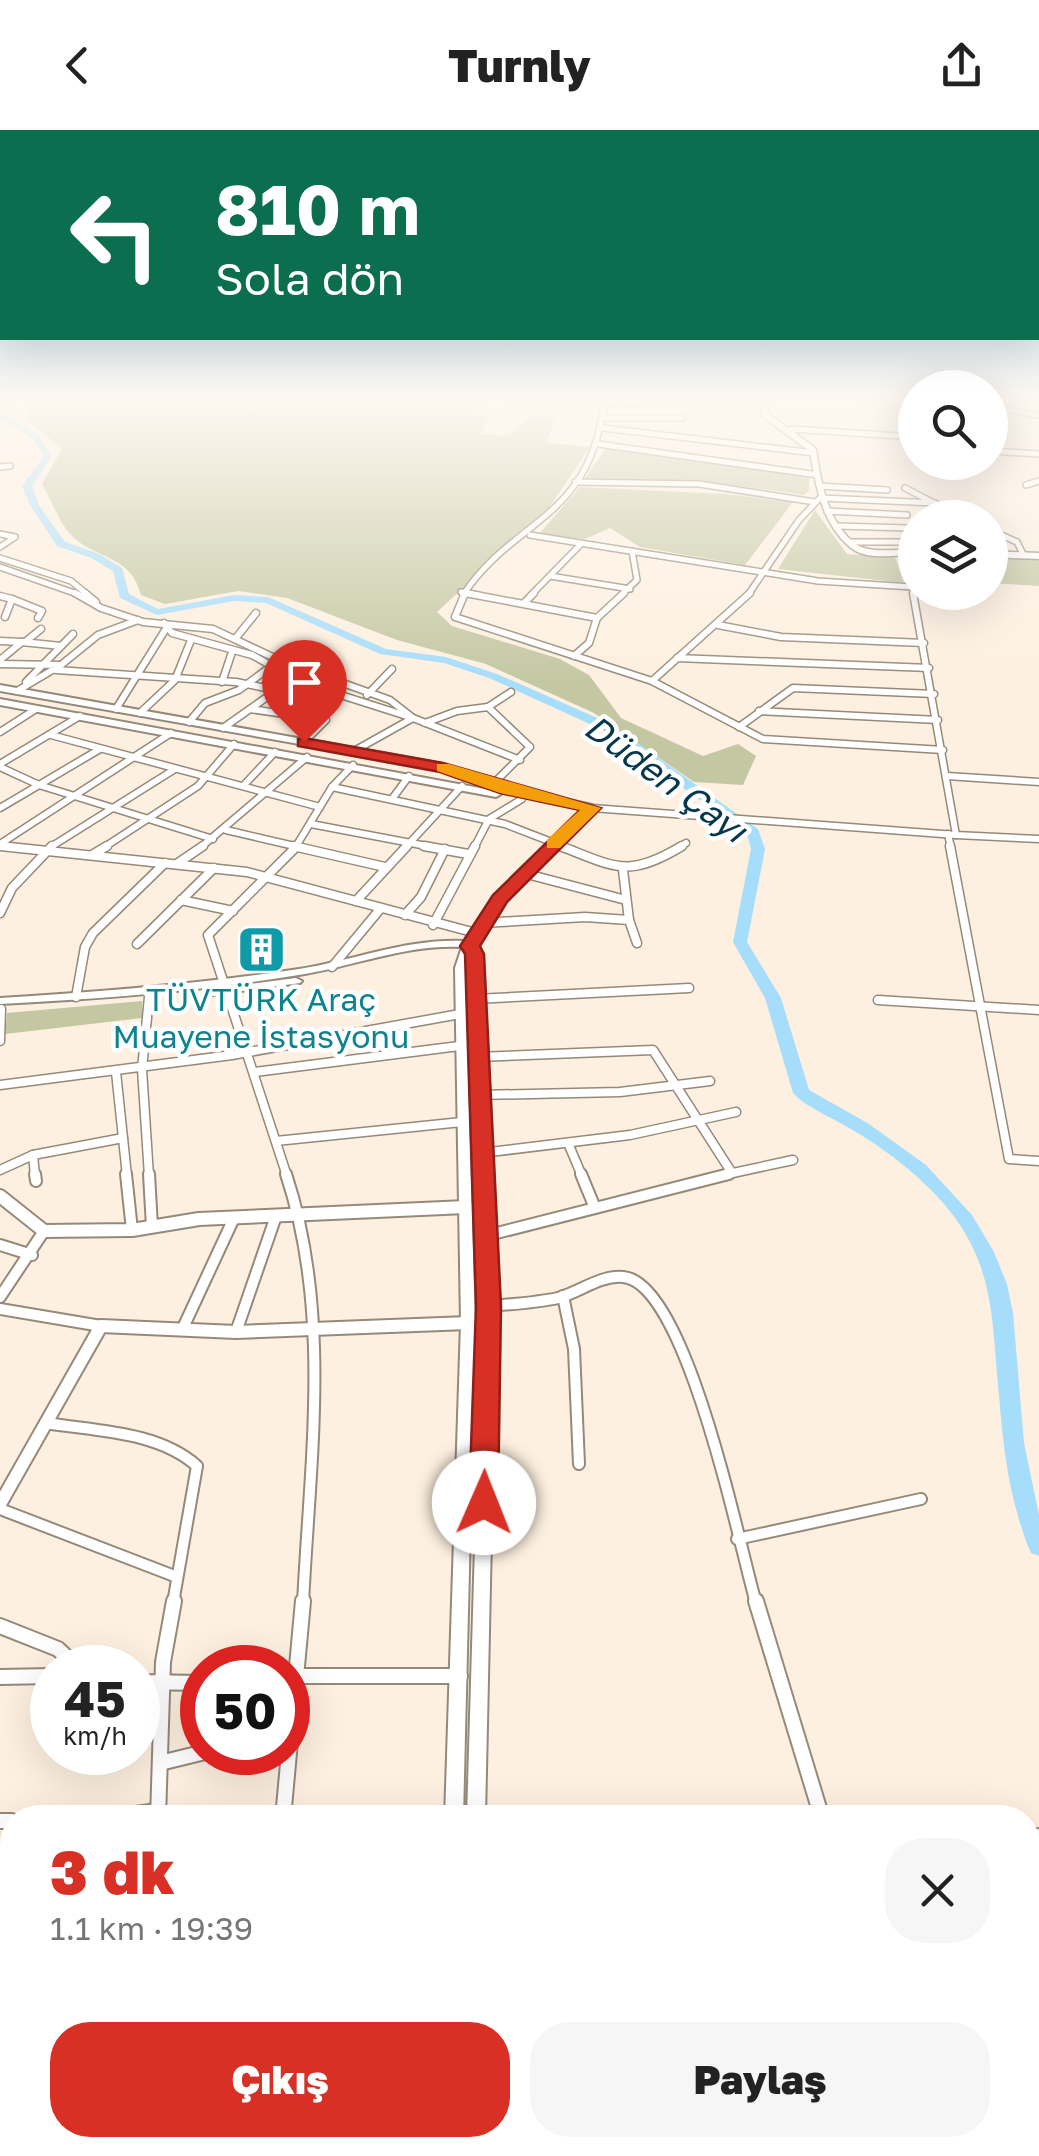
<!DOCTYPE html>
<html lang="tr">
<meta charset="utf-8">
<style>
body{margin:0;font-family:"Golos Text",sans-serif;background:#f6f6f6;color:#222;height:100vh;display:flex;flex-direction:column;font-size:38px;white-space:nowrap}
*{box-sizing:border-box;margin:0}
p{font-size:32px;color:#767676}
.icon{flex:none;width:55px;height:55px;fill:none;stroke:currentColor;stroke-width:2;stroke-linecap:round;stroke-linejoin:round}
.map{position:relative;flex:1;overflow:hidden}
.sheet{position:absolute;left:0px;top:1675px;width:1040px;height:352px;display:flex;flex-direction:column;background:#fff;border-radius:40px 40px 0 0;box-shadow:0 10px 40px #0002}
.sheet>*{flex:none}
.top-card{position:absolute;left:0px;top:0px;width:1040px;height:210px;box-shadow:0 10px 40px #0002;background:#0b6e4f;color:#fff;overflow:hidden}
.fabs{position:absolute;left:898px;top:240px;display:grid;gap:20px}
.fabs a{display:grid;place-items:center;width:110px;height:110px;border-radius:50%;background:#fff;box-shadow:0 10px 40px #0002;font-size:50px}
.speed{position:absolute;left:30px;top:1515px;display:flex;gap:20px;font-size:50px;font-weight:700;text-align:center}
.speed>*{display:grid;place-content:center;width:130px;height:130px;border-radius:50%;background:#fff;box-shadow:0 10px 40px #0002;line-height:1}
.speed small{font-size:25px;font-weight:400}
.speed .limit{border:15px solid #d22;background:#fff;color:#111}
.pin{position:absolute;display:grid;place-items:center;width:85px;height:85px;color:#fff;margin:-102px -42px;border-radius:50% 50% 50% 0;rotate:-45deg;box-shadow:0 0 10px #0007}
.pin .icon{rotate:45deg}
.me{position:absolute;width:110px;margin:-55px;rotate:1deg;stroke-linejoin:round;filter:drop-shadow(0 0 8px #0008)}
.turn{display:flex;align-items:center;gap:35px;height:210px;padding:0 50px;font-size:45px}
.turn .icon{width:130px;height:130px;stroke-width:2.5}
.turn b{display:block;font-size:70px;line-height:85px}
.round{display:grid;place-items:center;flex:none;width:105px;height:105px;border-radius:40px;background:#f6f6f6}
.head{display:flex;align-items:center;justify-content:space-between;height:170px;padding:0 50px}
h1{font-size:60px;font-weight:800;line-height:75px;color:#d93025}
.primary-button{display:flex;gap:20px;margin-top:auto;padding:20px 50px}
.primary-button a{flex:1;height:115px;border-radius:40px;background:#d93025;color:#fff;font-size:40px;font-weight:800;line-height:115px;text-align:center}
.primary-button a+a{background:#f6f6f6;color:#222}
header{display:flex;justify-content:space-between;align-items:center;height:130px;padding:0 50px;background:#fff;font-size:45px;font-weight:800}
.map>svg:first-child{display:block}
.green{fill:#c3c7a2}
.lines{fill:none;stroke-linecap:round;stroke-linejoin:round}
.river{fill:#a6ddfb;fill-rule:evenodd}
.minor-far4-casing{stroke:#95897a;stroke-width:8}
.minor-far3-casing{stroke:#95897a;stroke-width:9}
.minor-far2-casing{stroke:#95897a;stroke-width:11}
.minor-far1-casing{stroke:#95897a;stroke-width:14}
.minor-casing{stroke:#95897a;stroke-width:18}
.tertiary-far1-casing{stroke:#95897a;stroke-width:9}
.tertiary-casing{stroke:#95897a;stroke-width:16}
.secondary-casing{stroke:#95897a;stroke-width:4}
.minor-far4{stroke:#fff;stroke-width:5}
.minor-far3{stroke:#fff;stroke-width:6}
.minor-far2{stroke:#fff;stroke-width:8}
.minor-far1{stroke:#fff;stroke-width:10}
.minor{stroke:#fff;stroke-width:14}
.tertiary-far1{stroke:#fff;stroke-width:6}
.tertiary{stroke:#fff;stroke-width:12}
.secondary{fill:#fff;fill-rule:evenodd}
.route{fill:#d93025;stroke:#8d1f18;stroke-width:2.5}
.slow{fill:#f59e0b}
.labels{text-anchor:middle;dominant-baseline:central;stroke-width:9;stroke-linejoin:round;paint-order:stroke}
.culture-label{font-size:32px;fill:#0d838f;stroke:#fff}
.water-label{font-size:35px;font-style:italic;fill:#07374c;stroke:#fff}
</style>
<header><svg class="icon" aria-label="back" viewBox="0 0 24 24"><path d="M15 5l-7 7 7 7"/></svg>Turnly<svg class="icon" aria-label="share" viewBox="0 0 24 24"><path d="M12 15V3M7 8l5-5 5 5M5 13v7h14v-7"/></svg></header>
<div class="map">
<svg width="1039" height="2026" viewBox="0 0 1039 2026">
<rect width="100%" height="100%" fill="#fdf0e0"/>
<g class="green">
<path d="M32,269H452L485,273L471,284L489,287L480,304L509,306C526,288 532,282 555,290L546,313L590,317L548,379L437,482L452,496L560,529L589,545L621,588L703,626L738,614L756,626L743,655L694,652L594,583L486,534L397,510L287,468L238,461L165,474L141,465C131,424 95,430 70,404C58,390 51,369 42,354L62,319L26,289Z"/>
<path d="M607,317L809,346V361L804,365L704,351L585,348Z"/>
<path d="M580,357L726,364L793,372L745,435L640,417L610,398L585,409L539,404Z"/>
<path d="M815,380L847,424L895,427L904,453L778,439Z"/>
<path d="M990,426L1039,429V456L990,453Z"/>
<path d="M142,871V888L5,904L7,883Z"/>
</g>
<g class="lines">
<path class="river" d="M11,269H20L6,282L8,287L39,305L52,326L32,356L39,375L65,412L99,424L122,438L129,464L158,479L234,465L268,467L386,519L446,527L497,544L611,594L758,699L765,719L747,812L781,868L809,960L869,994L926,1035L972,1085L993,1120L1007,1154L1013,1183L1024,1313L1039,1385V1426L1031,1423L1028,1416C1009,1367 1003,1317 999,1265C991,1185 996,1129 936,1065C911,1039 882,1017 851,999C833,988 807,978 793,963L765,868L733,812L751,719L747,704L603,600L489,548L444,533L380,524L266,473L234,471L157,485L120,468L113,441L91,428L57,416L30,375L22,356L44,326L33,309L0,288V279Z"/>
<defs>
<g id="minor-far4">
<path d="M494,269L604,272"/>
<path d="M854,269L915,273"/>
<path d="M990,277L1039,285"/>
<path d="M603,288H682"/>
<path d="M603,298L814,323"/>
<path d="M791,299L915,307"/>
<path d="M598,314L818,345"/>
<path d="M990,321L1039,324"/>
<path d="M0,337L10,336"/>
<path d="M575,352L699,354L815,372"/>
<path d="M1026,355L1039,351"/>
<path d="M820,356L887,360"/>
<path d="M905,358L963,388"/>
<path d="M827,381L907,385"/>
<path d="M838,396L907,398L915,403"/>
<path d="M990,400L1017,412L1024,426"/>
<path d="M0,404L15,407L0,417"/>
<path d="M530,405L818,451L912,457"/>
<path d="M849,412H915"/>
<path d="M905,423L914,465"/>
<path d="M0,428L71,451L88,465"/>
<path d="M0,437L80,465"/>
<path d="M550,446L630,459"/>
<path d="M461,462L478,465"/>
<path d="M463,465C514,388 589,391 604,274L767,272"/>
<path d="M531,465L581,414"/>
<path d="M621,465L637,450L632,421"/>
<path d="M748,465L799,390L820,368L935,373"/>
</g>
<g id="minor-far3">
<path d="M75,463L101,478L143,492L213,499L279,530L390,570L413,588L354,621"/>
<path d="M85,463L96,472"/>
<path d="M465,463L455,487L652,551L763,609L943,620"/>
<path d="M465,463L597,488"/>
<path d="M913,463L956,705L1039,709"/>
<path d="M0,466L12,469L5,487"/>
<path d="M12,469L42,481L38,488"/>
<path d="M524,473L534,463"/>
<path d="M164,493L172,503L252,525L303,553L413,588L520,630"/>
<path d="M718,495L781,507L924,513"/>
<path d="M235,509L256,483"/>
<path d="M0,511L22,512L0,530"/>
<path d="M22,512L61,516"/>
<path d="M25,512L41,499"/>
<path d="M574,526L589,513L597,488L624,463"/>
<path d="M677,528L929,538"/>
<path d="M0,534L61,535L17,561"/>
<path d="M61,535L98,505L138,490"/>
<path d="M56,540L236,552L286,562L337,533"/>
<path d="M652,551L750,463"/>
<path d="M26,552L73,504"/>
<path d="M222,552L232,522"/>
<path d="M367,565L392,539"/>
<path d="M488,577L511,562"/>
<path d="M116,579L167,497"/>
<path d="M250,579L326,590L304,612"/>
<path d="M759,581L938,590"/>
<path d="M140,583L175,550L191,510"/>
<path d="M189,592L205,573L239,560L296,518"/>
<path d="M425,593L457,581L488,577L530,617L492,655"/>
<path d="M739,597L793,558L934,564"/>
<path d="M223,598L274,562"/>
<path d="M0,602L36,579"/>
<path d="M51,605L320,677"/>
<path d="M0,634L80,586"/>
<path d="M0,637L39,655L213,709"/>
<path d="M947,646L1039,652"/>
<path d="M244,655L275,622"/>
<path d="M332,657L505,694L567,718"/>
<path d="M392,669L409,646"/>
<path d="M0,678L100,619"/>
<path d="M592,678L956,705"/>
<path d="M311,694L437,718"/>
<path d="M226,700L303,718"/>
<path d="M948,704L951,718"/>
<path d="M0,714L171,603"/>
<path d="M0,716L19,718"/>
<path d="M49,718L175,639"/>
<path d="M103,718L198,656L234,614"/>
<path d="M200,718L307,627"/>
<path d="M295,718L332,657L353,635"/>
<path d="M405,718L462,656"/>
<path d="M474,718L489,689L522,669"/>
<path d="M678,718L686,713"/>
</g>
<g id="minor-far2">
<path d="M0,716L247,742L476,803"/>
<path d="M293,716L385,737"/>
<path d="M424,716L468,724"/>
<path d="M560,716C616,737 627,749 682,716"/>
<path d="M950,716L1009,1029L1039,1031"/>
<path d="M92,725L107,716"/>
<path d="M178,733L203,716"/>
<path d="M623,740L629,790L637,813"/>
<path d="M523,743L626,770"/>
<path d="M181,770L233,781"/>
<path d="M356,771L407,716"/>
<path d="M0,783L12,758L52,716"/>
<path d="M405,785L421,767L445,719"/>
<path d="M482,793L585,787L629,790"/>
<path d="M433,795L475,716"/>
<path d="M137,814L214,738"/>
<path d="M332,837L381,778"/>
<path d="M76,867L85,817L93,803L165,733"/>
<path d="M475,869L689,858"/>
<path d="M878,870L1039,880"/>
<path d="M0,911L1,879"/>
<path d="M477,927L653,920L730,1040"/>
<path d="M116,942L127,1046"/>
<path d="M255,942L459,916"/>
<path d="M0,955L232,925L460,884"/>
<path d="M479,965L620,962L710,951"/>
<path d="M276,1011L462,992"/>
<path d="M568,1013L582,1046"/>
<path d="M482,1023L630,1005L736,982"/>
<path d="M33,1025L35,1046"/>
<path d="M0,1040L33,1025L123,1008"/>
<path d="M149,1046L142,939L149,867"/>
<path d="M287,1046L208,805L297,716"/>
<path d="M719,1046L793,1030"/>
</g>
<g id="minor-far1">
<path d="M35,1044L36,1051"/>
<path d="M126,1044L132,1100"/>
<path d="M149,1044L152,1097"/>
<path d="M286,1044C332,1183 310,1330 303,1473"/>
<path d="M581,1044L595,1078"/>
<path d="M485,1106L729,1044"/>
<path d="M0,1115L32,1125"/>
<path d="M563,1166L574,1219L579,1334"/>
<path d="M0,1167L44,1101"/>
<path d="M489,1176C512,1174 535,1173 558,1168C580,1162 600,1145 623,1147C687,1152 739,1415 756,1473"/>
<path d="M0,1179L101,1196"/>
<path d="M182,1200L234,1088"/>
<path d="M236,1202L276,1086"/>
<path d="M46,1293C95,1301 158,1301 197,1336L173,1473"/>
<path d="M0,1379L177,1447"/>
<path d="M737,1409L921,1369"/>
</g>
<g id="minor">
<path d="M756,1471L822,1688"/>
<path d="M0,1496L58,1519L78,1538"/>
<path d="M288,1546H460"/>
<path d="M0,1547L52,1546"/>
<path d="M138,1552L202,1553"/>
<path d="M160,1633L205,1622"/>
<path d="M106,1688L158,1681"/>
<path d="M158,1688L163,1532L174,1471"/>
<path d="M283,1688L303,1471"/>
<path d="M0,1691H12"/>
<path d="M1028,1710L1039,1706"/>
<path d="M1028,1801L1039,1797"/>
<path d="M0,1881L12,1884"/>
<path d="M569,2015L575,2026"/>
<path d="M960,2015L963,2026"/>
<path d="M70,2026L72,2015"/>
<path d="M255,2026L256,2015"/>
</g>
<g id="tertiary-far1">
<path d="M766,269L764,284L813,320C818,353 824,392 852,415C867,428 897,422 915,422"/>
<path d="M990,424L1039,426"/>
</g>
<g id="tertiary">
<path d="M0,1066L44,1101L132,1100L199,1089L466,1077"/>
<path d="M0,1374L101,1196L236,1202L468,1193"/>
</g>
<g id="secondary">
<path d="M0,555L443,634L509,657L592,675L597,678L501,772L475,812L480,824L496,1176L485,1688H467L482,1176L470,826L465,838L475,1193L463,1688H445L461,1193L455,838L462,817C408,814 357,835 305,844C204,861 102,869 0,874V868C100,862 200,854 299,839C355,830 408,808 465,811C496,758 542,721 585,679L503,661L441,639L0,561Z"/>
<path d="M0,569L496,661L501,664L496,667L0,575Z"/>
<path d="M296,848L302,851L300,853L212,865L206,862L212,859Z"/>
<path d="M436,2015H458L461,2026H439Z"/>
<path d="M462,2015H484L486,2026H464Z"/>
</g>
</defs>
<use href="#minor-far4" class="minor-far4-casing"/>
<use href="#minor-far3" class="minor-far3-casing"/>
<use href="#minor-far2" class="minor-far2-casing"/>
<use href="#minor-far1" class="minor-far1-casing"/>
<use href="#minor" class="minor-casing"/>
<use href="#tertiary-far1" class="tertiary-far1-casing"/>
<use href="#tertiary" class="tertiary-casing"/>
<use href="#secondary" class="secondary-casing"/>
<use href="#minor-far4" class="minor-far4"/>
<use href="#minor-far3" class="minor-far3"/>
<use href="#minor-far2" class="minor-far2"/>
<use href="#minor-far1" class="minor-far1"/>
<use href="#minor" class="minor"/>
<use href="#tertiary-far1" class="tertiary-far1"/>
<use href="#tertiary" class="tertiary"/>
<use href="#secondary" class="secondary"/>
</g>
<linearGradient id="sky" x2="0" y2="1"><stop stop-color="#8dc4f0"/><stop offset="0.49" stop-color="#fef8f1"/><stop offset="1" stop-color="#fef8f1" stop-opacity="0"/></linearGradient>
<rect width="1039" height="553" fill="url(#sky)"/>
<path class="route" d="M304,608L443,633L601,678L507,772L480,816L484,824L501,1176L498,1373L494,1381L484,1385L474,1381L469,1373L476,1176L465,824L460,816L493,765L580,680L500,663L440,642L298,616V609Z"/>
<path class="slow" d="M437,634H449L601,678L560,718H547V710L580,680L500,663L437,641Z"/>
<defs>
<symbol id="building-square" viewBox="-11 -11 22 22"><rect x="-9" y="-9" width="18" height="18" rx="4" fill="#0f9aa8" stroke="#fff"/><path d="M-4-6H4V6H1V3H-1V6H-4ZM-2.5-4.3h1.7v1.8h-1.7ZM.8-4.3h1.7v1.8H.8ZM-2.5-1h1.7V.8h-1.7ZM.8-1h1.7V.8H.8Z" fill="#fff"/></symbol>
</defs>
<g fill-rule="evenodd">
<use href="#building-square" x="234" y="792" width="55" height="55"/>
</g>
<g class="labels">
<g class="culture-label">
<text x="261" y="869">TÜVTÜRK Araç<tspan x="261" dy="37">Muayene İstasyonu</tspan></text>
</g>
<g class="water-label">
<text transform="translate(666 648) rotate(36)">Düden Çayı</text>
</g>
</g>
</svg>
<div class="fabs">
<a><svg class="icon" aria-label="search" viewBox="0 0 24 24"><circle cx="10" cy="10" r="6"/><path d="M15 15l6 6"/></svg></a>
<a><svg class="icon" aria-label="layers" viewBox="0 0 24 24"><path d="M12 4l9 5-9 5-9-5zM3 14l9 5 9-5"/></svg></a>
</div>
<div class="speed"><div>45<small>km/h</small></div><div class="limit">50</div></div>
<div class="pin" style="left:304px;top:612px;background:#d93025"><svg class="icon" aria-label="arrive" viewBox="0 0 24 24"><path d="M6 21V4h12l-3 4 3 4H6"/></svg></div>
<svg class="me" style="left:484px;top:1373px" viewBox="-20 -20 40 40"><circle r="19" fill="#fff"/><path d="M0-13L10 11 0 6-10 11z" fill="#d93025"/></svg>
<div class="top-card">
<div class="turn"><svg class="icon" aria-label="left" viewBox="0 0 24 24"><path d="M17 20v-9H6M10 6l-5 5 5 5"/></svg><div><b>810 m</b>Sola dön</div></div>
</div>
<section class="sheet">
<div class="head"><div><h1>3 dk</h1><p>1.1 km · 19:39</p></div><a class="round"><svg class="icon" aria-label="close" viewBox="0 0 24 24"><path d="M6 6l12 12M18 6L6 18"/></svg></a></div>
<div class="primary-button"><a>Çıkış</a><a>Paylaş</a></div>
</section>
</div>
